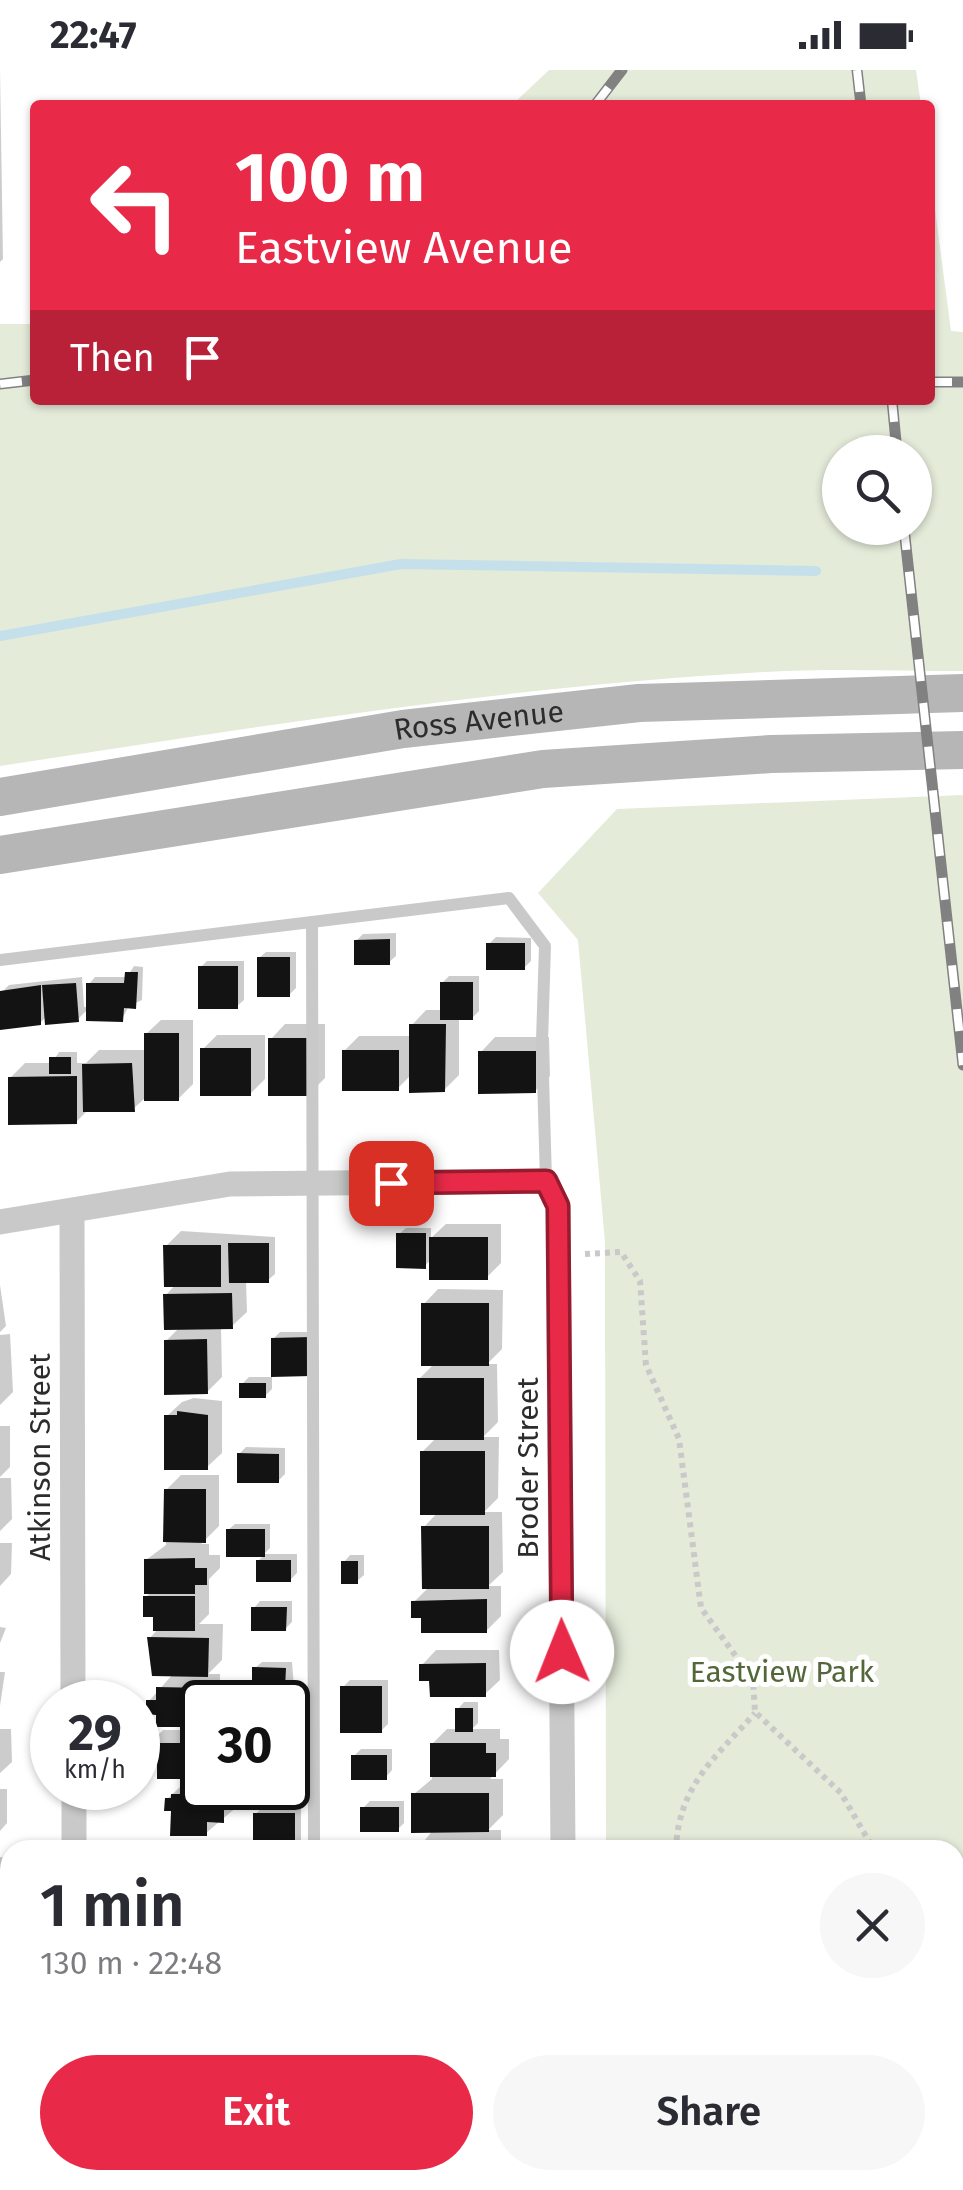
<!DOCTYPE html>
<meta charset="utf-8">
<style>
body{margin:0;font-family:"Fira Sans",sans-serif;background:#f7f7f7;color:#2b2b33;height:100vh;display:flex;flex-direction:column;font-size:38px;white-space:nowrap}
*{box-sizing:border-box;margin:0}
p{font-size:32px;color:#7c7c81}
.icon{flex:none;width:55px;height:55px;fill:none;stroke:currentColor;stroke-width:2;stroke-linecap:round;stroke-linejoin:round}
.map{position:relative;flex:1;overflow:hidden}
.sheet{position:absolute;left:0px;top:1770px;width:965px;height:350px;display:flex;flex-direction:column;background:#fff;border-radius:30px 30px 0 0;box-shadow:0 2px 8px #0004}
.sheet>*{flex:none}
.guide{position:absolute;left:30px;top:30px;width:905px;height:305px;border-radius:10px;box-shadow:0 2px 8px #0004;background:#e82a48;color:#fff;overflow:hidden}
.controls{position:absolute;left:822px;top:365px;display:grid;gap:20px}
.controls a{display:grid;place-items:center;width:110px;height:110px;border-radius:50%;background:#fff;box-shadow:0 2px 8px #0004;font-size:50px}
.speed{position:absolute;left:30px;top:1610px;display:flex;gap:20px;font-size:50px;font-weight:700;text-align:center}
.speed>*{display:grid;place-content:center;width:130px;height:130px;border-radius:50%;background:#fff;box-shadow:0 2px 8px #0004;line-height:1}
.speed small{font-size:25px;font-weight:400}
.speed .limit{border:5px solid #111;border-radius:15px;background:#fff;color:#111}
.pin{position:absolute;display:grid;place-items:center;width:85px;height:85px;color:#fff;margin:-42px;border-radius:20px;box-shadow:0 5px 15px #0006}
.me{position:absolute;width:110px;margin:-55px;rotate:359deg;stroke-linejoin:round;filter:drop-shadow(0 0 8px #0008)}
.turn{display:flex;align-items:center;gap:35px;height:210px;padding:0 40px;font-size:45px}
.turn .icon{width:130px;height:130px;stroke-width:2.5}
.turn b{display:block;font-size:70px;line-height:85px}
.then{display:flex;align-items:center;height:95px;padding:0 40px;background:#0003;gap:20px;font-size:38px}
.round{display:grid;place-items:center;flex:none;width:105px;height:105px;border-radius:52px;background:#f7f7f7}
.overview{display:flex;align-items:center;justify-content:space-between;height:170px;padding:0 40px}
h1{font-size:60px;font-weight:600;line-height:75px}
.button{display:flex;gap:20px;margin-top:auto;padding:20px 40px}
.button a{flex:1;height:115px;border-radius:60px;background:#e82a48;color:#fff;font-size:40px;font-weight:600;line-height:115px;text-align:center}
.button a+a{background:#f7f7f7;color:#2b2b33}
.status{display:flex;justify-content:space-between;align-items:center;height:70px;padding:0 50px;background:#fff;direction:ltr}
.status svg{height:28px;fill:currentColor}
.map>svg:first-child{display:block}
.green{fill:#e4ebd9;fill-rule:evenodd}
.shadow{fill:#0003}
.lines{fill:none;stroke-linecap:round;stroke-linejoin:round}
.stream{stroke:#c5e0eb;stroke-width:10}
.building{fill:#131313}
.path{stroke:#c9c9c9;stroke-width:6;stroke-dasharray:5 5;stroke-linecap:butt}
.service{stroke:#c9c9c9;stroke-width:12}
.minor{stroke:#c9c9c9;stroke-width:25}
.tertiary{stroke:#c9c9c9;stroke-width:32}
.secondary{stroke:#b6b6b6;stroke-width:38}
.rail-casing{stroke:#818181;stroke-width:11}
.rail{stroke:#fff;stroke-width:8;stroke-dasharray:22;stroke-linecap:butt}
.route-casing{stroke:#971b2f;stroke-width:25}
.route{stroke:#e82a48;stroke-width:18}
.labels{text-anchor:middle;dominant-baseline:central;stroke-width:10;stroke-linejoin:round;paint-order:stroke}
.street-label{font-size:30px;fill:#2c2c2c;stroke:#fff}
.park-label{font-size:30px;fill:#536839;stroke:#fff}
</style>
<div class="status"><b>22:47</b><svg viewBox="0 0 49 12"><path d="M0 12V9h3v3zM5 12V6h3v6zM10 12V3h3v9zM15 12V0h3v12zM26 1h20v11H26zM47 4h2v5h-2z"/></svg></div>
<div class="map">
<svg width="963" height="2120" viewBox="0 0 963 2120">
<rect width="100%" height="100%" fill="#fff"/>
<g class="green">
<path d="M549,0H916L921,35H512Z"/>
<path d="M930,101L951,261L963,262V601C898,601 831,598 766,602C509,616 254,657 0,696V254H35V330H930ZM915,382V458H840V382Z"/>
<path d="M963,725V2040H955V1780H606L605,1172L578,870L538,823L617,739Z"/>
</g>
<g class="shadow">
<path d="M0,0L3,189L0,192Z"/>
<path d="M396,863V886L389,892L356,871L363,864Z"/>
<path d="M496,867L531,868V891L524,898L489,874Z"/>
<path d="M266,882H296V918L289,925L259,888Z"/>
<path d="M207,891H244V930L237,936L201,897Z"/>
<path d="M134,896L143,897L142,930L129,936L122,949L88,939L78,949L47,946L40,953L2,922L9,915L82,907L84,937H88L89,914L95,907H127Z"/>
<path d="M449,906H479V941L472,948H459V1005L444,1020L412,1004L398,1018L344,981L359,966H412V955L426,940H442V913Z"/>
<path d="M161,950H193V1014L178,1029H144L133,1039L88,1040L76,1052L10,1008L25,993H52L59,982H77V993H86L99,980H146V964Z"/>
<path d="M285,954H325V1008L310,1023L271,969Z"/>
<path d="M217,965H265V1009L250,1024L203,979Z"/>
<path d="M495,967H549L550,1006L535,1021L481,982Z"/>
<path d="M446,1154H501V1193L487,1207L431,1190L424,1196L399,1164L406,1158H431V1168Z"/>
<path d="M181,1161L275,1167V1204L268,1210L246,1211L247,1242L232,1256H221L222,1307L207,1322L166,1271L180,1257L166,1225L176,1214L166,1176Z"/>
<path d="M0,1215L6,1256L0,1262Z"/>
<path d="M438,1219L503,1220L502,1279L487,1294H497L498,1352L483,1367H499L498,1428L484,1442H502L503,1502L488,1516H501V1546L486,1561L424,1545L414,1532L430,1516L424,1457L438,1442L422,1382L437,1367L419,1309L435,1293L424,1234Z"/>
<path d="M280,1262H317V1297L273,1269Z"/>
<path d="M10,1264L13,1322L0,1335V1265Z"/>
<path d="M249,1307H272V1319L265,1326L242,1314Z"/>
<path d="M194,1328L222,1331V1383L207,1397L167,1346L182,1332Z"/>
<path d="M0,1356H10V1397L0,1407Z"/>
<path d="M246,1377L285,1378V1404L278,1411L239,1384Z"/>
<path d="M181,1405H219V1456L201,1474H209V1485H220V1498L209,1509V1544L199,1554H223L222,1590L208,1604H220V1632H202V1654H158V1642L149,1631L173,1604L150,1568L156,1561V1545L146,1527L152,1521L146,1490L166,1475V1420Z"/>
<path d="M0,1408H11L12,1449L0,1461Z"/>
<path d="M235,1454H270V1478L264,1484H297V1503L290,1510L258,1491L265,1484L229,1485L228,1460Z"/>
<path d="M0,1473H12L11,1504L0,1516Z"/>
<path d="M350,1485H364V1505L357,1511L344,1492Z"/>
<path d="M260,1531H292V1552L285,1559L254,1538Z"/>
<path d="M0,1535V1557L6,1558L0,1573Z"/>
<path d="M436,1580H499L500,1610L485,1624L432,1608L422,1595Z"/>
<path d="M262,1592H292L295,1630L288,1637V1632H259L263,1616L255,1598Z"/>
<path d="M0,1602H5L0,1636Z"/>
<path d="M350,1610H388V1654L381,1661L343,1617Z"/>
<path d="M464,1632H478V1653L472,1659H500V1669H509V1689L490,1709H503V1745L488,1760H501V1780H417L433,1760L414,1724L432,1709V1674L447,1659H457L458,1639Z"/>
<path d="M0,1659H11L12,1692L0,1703Z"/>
<path d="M163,1660H202V1704L197,1710H202V1718L238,1719V1736L206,1763L167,1729L192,1706L159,1692L149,1674Z"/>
<path d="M288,1668H296V1684L289,1691Z"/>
<path d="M361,1679H392V1700L386,1707L354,1686Z"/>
<path d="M0,1719H7V1753L0,1761Z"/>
<path d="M370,1731H404V1753L398,1759L363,1738Z"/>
<path d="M262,1737H301V1774L294,1780L256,1744Z"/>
<path d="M166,1774H219V1780H160Z"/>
<path d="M0,1787L8,1788L0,1822Z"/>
<path d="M0,1848H10V1870L1,1883H10V1951L5,1956H10V1989L3,1996H10V2035L5,2040H0Z"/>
</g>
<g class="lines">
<path class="stream" d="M0,566L401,494L816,501"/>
</g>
<g class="building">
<path d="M390,869V895H354V870Z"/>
<rect x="486" y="873" width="39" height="27"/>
<rect x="257" y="887" width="33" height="40"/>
<rect x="198" y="896" width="40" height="43"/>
<path d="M125,902H138L136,939L124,938L123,952L86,951V913H124Z"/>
<rect x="440" y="912" width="33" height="38"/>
<path d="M76,913L79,952L45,955L42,915Z"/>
<path d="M41,915V955L0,960V921Z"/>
<path d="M409,954H446L445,1022L409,1023Z"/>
<rect x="144" y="963" width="35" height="68"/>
<rect x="268" y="968" width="43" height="58"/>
<rect x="200" y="978" width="51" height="48"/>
<rect x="342" y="980" width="57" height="41"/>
<path d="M478,981H536V1023L478,1024Z"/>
<rect x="49" y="987" width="22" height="17"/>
<path d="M132,993L135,1042H83L82,994Z"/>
<path d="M77,1006V1054L8,1055V1007Z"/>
<path d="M396,1163H426V1199L396,1198Z"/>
<rect x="429" y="1167" width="59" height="43"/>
<path d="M228,1173H269V1213H229Z"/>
<path d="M163,1175H221V1217H164Z"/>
<path d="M232,1223L233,1259L164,1260L163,1224Z"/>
<rect x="421" y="1233" width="68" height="63"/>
<path d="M311,1267V1306L271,1307V1268Z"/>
<path d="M207,1269L208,1324L164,1325V1270Z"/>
<rect x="417" y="1308" width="67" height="62"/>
<rect x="239" y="1313" width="27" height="15"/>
<path d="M177,1341L208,1345V1400H164V1345H177Z"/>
<rect x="420" y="1381" width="65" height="64"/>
<path d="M237,1383L279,1384V1413H237Z"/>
<path d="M164,1419H206V1473L163,1472Z"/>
<path d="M421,1456H489V1519H422Z"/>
<rect x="226" y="1459" width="39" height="28"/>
<path d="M195,1488V1498H207V1515H195V1524H144V1489Z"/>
<rect x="256" y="1490" width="35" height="22"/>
<rect x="341" y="1491" width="17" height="23"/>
<path d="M143,1526H195V1561H153V1547H143Z"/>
<path d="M487,1529V1563H421V1548H411V1531Z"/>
<path d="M251,1537H287L286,1561H251Z"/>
<path d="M147,1567L209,1568L208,1607L152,1606Z"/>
<path d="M486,1593V1627H430L429,1611H419V1594Z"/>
<path d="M252,1597L286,1598L285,1618L252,1617Z"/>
<rect x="340" y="1616" width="42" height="47"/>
<path d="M156,1617L207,1618L202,1657H156V1645L146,1644V1630H156Z"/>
<rect x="257" y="1619" width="32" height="13"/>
<rect x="455" y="1638" width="18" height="24"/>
<path d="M146,1673H202V1709H157V1695H146Z"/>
<path d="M430,1673H486V1683H496V1707H430Z"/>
<rect x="351" y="1685" width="36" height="25"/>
<path d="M411,1723H489V1762L411,1763Z"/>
<path d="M171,1724H208V1732H224V1753L207,1752V1766H170L171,1741H164L165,1728H171Z"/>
<rect x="360" y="1737" width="39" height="25"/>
<rect x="253" y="1743" width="42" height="37"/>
<path d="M487,1773V1780H414V1775L429,1774Z"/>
<rect x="0" y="1897" width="8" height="35"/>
<rect x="0" y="2009" width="6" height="33"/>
</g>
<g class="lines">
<g class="path">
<path d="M585,1184L621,1182L640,1211L646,1295L679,1369L701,1538L753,1610L755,1642L841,1723L874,1780"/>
<path d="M676,1780C678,1716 715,1688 755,1643"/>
<path d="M955,1955L963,1962"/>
</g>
<g class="service">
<path d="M312,852L314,1780"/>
<path d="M0,890L509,828L545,876L542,971L546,1111"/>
<path d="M315,2110V2120"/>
<path d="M820,2120V2110"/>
</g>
<g class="minor">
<path d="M72,1141L73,1632"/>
<path d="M0,1152L230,1114L546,1111L558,1136L563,1780"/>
<path d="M74,1718V1780"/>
<path d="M75,2110V2120"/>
<path d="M563,2110L564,2120"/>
</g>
<g class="tertiary">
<path d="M955,2096H963"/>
<path d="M0,2098H10"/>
</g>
<g class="secondary">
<path id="s1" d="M0,727L403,659L639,633L963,623"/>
<path d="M0,785L543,699L771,684L963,680"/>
</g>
<defs>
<g id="rail">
<path d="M857,0L861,35"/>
<path d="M595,35L622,0"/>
<path d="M930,312H963"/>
<path d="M0,314L35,310"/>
<path d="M892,330L897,382"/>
<path d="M904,458L963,995"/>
</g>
</defs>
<use href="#rail" class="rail-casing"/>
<use href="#rail" class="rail"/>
</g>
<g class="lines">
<defs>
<path id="route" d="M391,1113L546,1111L558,1136L562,1582"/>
</defs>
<use href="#route" class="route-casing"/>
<use href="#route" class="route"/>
</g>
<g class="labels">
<g class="street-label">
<text stroke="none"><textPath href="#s1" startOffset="485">Ross Avenue</textPath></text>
<text transform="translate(40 1387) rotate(-90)">Atkinson Street</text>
<text transform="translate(528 1398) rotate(-90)">Broder Street</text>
</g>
<g class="park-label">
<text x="782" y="1602">Eastview Park</text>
</g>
</g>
</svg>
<div class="controls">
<a><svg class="icon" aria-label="search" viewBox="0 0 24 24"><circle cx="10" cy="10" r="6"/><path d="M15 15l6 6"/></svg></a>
</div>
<div class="speed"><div>29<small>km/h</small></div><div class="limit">30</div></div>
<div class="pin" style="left:391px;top:1113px;background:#d93025"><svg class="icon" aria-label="arrive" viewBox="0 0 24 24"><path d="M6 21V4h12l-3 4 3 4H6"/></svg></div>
<svg class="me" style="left:562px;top:1582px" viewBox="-20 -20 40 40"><circle r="19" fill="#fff"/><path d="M0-13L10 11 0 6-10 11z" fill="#e82a48"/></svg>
<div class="guide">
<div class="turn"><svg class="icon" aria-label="left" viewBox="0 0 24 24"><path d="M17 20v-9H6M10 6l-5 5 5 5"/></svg><div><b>100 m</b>Eastview Avenue</div></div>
<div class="then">Then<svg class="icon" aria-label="arrive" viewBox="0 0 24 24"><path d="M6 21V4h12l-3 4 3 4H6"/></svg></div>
</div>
<section class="sheet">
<div class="overview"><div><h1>1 min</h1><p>130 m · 22:48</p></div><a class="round"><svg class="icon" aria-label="close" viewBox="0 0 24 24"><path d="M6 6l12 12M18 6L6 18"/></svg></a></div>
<div class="button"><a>Exit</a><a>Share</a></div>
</section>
</div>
